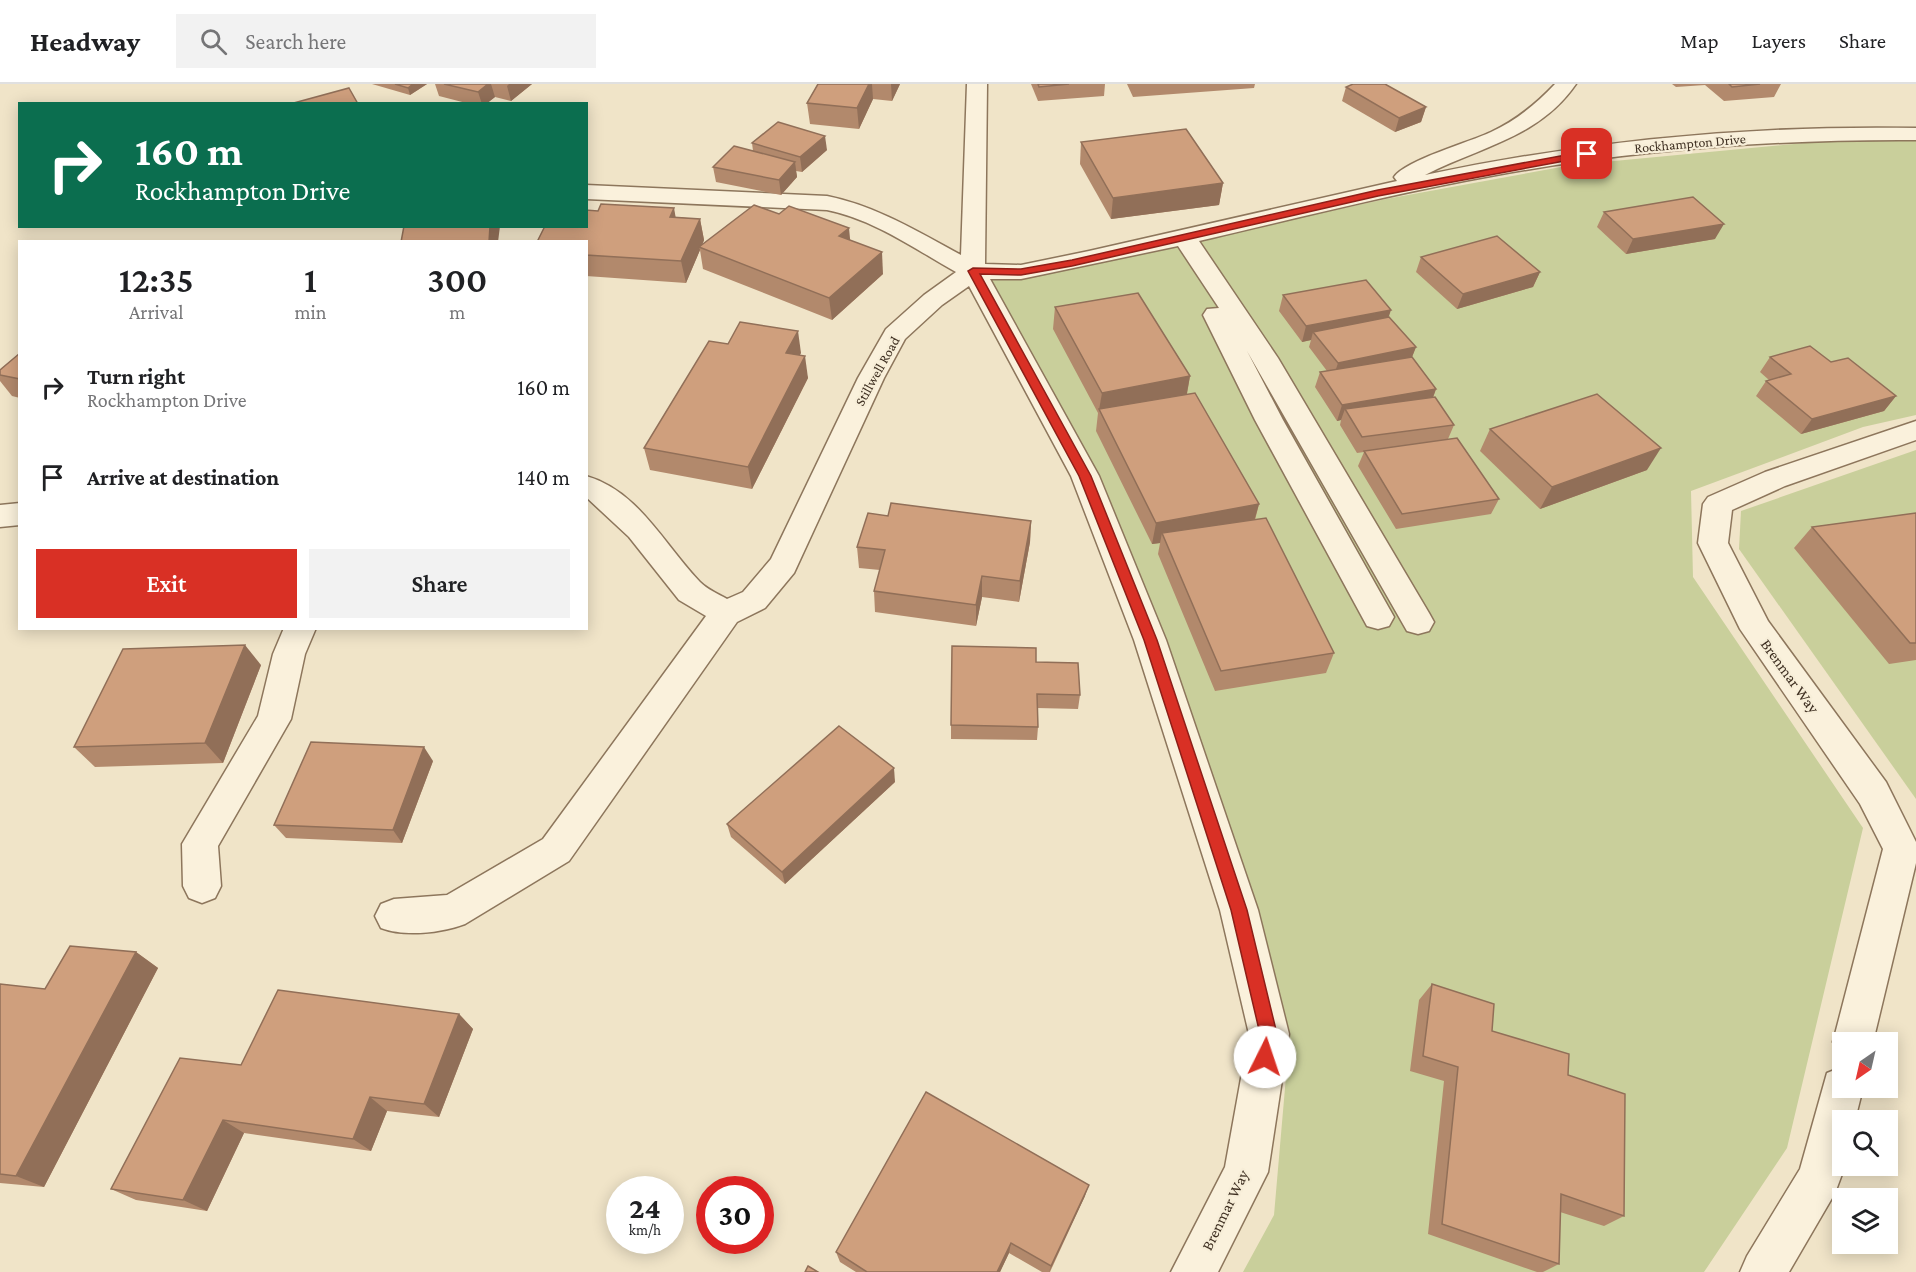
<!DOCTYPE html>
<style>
body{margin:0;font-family:"Crimson Pro",serif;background:#f2f2f2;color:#202124;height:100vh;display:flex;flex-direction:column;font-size:22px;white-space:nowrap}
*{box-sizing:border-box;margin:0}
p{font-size:20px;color:#757577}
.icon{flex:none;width:33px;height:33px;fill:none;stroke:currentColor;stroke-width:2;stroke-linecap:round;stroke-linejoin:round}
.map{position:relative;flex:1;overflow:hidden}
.drawer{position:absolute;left:18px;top:156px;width:570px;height:390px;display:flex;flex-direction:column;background:#fff;border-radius:0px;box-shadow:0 3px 15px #0003}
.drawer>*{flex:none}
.banner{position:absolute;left:18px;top:18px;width:570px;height:126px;border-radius:0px;box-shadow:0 3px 15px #0003;background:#0b6e4f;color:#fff;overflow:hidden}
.needle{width:39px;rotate:214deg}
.controls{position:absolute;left:1832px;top:948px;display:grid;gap:12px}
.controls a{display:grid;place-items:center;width:66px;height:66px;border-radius:0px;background:#fff;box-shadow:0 3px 15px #0003;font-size:30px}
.speed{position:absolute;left:606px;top:1092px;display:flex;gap:12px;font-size:30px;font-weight:700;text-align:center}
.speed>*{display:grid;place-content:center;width:78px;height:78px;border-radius:50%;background:#fff;box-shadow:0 3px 15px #0003;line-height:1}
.speed small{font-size:15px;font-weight:400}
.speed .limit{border:9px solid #d22;background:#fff;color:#111}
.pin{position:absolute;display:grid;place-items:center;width:51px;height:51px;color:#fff;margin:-26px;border-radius:12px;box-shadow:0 3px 9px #0006}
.me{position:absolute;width:66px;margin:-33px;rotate:4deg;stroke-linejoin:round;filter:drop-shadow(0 0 4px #0008)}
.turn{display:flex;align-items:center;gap:21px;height:126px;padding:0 18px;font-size:27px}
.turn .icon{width:78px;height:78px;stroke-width:2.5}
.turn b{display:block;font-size:42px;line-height:51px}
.eta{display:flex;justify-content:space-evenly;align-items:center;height:102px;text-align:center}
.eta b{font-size:36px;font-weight:600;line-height:42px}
.cta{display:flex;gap:12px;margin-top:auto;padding:12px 18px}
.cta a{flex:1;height:69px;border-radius:0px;background:#d93025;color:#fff;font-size:24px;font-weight:600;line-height:69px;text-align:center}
.cta a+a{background:#f2f2f2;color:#202124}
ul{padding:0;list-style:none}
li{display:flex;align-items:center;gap:18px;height:90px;padding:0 18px}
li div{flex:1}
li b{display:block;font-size:22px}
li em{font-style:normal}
header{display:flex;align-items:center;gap:36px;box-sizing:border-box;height:84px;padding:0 30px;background:#fff;border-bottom:2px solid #e0e0e0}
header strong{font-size:28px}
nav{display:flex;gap:33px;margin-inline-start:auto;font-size:21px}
.search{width:420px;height:54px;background:#f2f2f2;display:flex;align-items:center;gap:15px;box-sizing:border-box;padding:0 21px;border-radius:0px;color:#757577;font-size:22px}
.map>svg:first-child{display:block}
.green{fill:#c9cf9b}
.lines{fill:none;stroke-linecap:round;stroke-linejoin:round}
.minor-casing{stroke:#8d765c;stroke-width:3}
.minor{fill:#faf1dc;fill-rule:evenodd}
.wall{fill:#b2896c}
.shaded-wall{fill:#916f58}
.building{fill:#cf9f7d;stroke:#916f58;stroke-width:1.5}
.route{fill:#d93025;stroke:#8d1f18;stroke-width:1.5}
.labels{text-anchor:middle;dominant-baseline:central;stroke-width:4.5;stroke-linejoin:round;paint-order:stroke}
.far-street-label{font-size:14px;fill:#3d2e20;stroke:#f7eed8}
.street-label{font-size:16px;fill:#3d2e20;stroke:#f7eed8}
</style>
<header>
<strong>Headway</strong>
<div class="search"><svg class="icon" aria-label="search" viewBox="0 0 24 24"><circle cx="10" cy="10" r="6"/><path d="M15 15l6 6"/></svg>Search here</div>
<nav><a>Map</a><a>Layers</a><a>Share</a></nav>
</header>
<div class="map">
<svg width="1916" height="1188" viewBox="0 0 1916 1188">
<rect width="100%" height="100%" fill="#f0e4c8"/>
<g class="green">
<path d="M1847,55L1916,57V331L1863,343L1691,407L1693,493L1863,744L1787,1064L1704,1188H1243L1274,1131L1289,958L1256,821L986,192L1023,193L1386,115L1572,81Z"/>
<path d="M1916,366V715L1739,465L1741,427Z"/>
</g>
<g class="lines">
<defs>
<g id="minor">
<path d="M967,0H987L985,180L1021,181L1089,167L1397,97L1394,93C1406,76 1470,58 1491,48C1517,36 1536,20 1555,0H1576C1539,54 1479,63 1425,91C1586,57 1751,41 1916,44V56C1775,55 1634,66 1496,91C1396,109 1297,134 1199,157L1278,274L1429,529L1434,538L1429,547L1418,550L1407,547L1247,267L1283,336L1394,533L1389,542L1378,545L1367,542L1255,336L1203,231L1207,225L1219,224L1178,162L1021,195H990L1099,392L1166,556L1258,826L1289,950L1268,1088L1218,1188H1171L1225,1083L1249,950L1220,826L1134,556L1071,392L969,202L942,221L905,255L884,294L794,489L765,524L737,538L569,777L465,840C441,849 405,853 381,844L375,832L381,820L394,815L447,811L543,755L706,532L679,516L629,453L586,413V392C639,407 664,461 700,498C707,505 718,510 727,515L743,508L771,475L858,294L886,245L924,211L956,188C915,165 873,135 827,126L586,115V101L827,112C876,122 917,147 961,171Z"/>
<path d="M1916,337V356L1785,402L1732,426L1728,459L1768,537L1886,698L1916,758V779L1873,958H1842V974L1839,972L1833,958L1883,765L1860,720L1740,545L1698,459L1703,420L1708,413L1765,388Z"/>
<path d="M20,419V441L0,443V421Z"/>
<path d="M284,544H316L305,570L291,635L218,762L221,802L215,814L202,819L189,814L183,802L182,760L258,632L273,570Z"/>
<path d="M1842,983V1004H1863L1855,1036H1842V1082H1845L1835,1109L1789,1188H1740L1747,1172L1800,1085L1827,989Z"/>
</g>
</defs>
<use href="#minor" class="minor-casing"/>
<use href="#minor" class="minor"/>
</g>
<g class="wall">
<path d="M372,0H427L410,11Z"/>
<path d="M435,0H532L511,17L495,13L486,20H470L439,12Z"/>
<path d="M818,0H900L892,17L873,15L859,45L810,40L807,19Z"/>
<path d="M1031,0H1105L1104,12L1038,17Z"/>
<path d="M1127,0H1255L1254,4L1133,13Z"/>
<path d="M1672,0H1781L1774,13L1724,17L1705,1L1676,3Z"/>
<path d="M1346,3L1426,23L1421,38L1395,48L1342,17Z"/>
<path d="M1081,58L1223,99L1219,121L1111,135L1080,80Z"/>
<path d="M752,59L827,66L802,88L796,87L797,93L781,111L716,98L713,83L753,67Z"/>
<path d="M1604,128L1715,155L1626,170L1597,143Z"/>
<path d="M675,133L700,135L704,156L702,161L850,157L883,190L832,236L703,185L700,166L686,199L586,192V158Z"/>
<path d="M1421,173L1540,188L1533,203L1457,225L1416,188Z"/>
<path d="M1283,211L1389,233L1416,263L1412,273L1436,305L1433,314L1454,341L1448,355L1499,415L1491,430L1396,445L1358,382L1364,368L1357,369L1340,341L1341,336L1337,337L1315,303L1320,288L1327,287L1309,263L1311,256L1302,258L1279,227Z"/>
<path d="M1055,223L1190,292L1187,310L1259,420L1255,436L1334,569L1326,589L1215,607L1158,470L1160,459L1152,460L1096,347L1098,329L1053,245Z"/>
<path d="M20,269V314L12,312L0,297V286Z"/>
<path d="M801,269L799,272L808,294L752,405L650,386L644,364Z"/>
<path d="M1770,273L1831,278L1896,312L1884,327L1801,350L1756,312L1766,297L1769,296L1760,288Z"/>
<path d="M1490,345L1647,386L1540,425L1480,367Z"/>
<path d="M1916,429V576L1889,580L1794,464L1812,443Z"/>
<path d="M888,432L1031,437L1030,458L1019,518L982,513L976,542L875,528L874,507L880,486L859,484L857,463Z"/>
<path d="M1036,578L1080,611L1078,625L1037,624L1038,643L1037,656L951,655V641Z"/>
<path d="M261,581L223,679L95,683L74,663Z"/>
<path d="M433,677L402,759L286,754L274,741Z"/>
<path d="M895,698L785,800L731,753L727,740Z"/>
<path d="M136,868L158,884L44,1103L0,1099V900L45,905Z"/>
<path d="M1432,900L1492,947L1568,991L1624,1132L1604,1142L1560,1128L1559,1180L1543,1188H1537L1428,1150L1444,997L1410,987L1419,916Z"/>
<path d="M459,930L473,945L439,1033L387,1027L371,1067L244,1049L207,1127L136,1116L111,1105L241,981Z"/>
<path d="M1085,1112L1050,1188H1042L1009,1169L1000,1188H856L840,1178L836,1168Z"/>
</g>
<g class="shaded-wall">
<path d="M413,0H427L410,11L408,4Z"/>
<path d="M488,0H491L495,13L486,20H482L478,8Z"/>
<path d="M509,0H532L511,17L507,2Z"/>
<path d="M869,0H872L873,15L859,45L857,24Z"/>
<path d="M891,0H900L892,17Z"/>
<path d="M1426,23L1421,38L1395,48L1399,34Z"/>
<path d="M825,52L827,66L802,88L800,73Z"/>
<path d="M795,78L797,93L781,111L779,96Z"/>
<path d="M1223,99L1219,121L1111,135L1113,114Z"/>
<path d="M674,124L678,146L670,133Z"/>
<path d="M700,135L704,156L701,164L699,163L700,166L686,199L681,177Z"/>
<path d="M1724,140L1715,155L1626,170L1633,155Z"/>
<path d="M490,142H500L498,158H489Z"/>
<path d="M849,144L851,165L839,152Z"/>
<path d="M882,168L883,190L832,236L829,214Z"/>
<path d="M1540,188L1533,203L1457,225L1463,210Z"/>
<path d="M1391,226L1386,241L1313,248L1311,256L1302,258L1306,242Z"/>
<path d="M798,247L801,269L789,291L786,269Z"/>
<path d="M1416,263L1410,278L1333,294L1338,279Z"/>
<path d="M805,272L808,294L752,405L748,383Z"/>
<path d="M1190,292L1186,314L1099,326L1102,309Z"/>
<path d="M1436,305L1430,321L1345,325L1341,336L1337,337L1342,321Z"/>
<path d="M1896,312L1884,327L1801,350L1812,335Z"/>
<path d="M1661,364L1647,386L1540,425L1552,403Z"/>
<path d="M1259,420L1253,441L1162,449L1160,459L1152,460L1156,439Z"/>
<path d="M1031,437L1030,458L1019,518L1020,497Z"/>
<path d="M982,492V513L976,542V521Z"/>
<path d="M245,561L261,581L223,679L205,659Z"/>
<path d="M424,663L433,677L402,759L393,746Z"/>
<path d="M894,684L895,698L785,800L782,788Z"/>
<path d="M136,868L158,884L44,1103L16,1092Z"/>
<path d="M459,930L473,945L439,1033L424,1020Z"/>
<path d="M370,1013L387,1027L371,1067L353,1055Z"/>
<path d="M223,1036L244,1049L207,1127L183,1116Z"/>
<path d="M1089,1101L1085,1112L1049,1188L1051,1182Z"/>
<path d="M1011,1159L1009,1169L1000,1188H997Z"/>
</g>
<g class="building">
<path d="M395,0H413L408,4Z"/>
<path d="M444,0H488L478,8Z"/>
<path d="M818,0H869L857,24L807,19Z"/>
<path d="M1038,0H1069L1039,3Z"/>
<path d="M1353,0H1385L1426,23L1399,34L1346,3Z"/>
<path d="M1729,0H1760L1732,3Z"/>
<path d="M349,4L358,20H290Z"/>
<path d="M778,38L825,52L800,73L752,59Z"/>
<path d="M1186,45L1223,99L1113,114L1081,58Z"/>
<path d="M734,62L795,78L779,96L713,83Z"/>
<path d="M1693,113L1724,140L1633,155L1604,128Z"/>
<path d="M601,120L674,124L670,133L700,135L681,177L586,171V158H537L545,142H586V126L598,127Z"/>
<path d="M754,121L779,130L789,122L849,144L839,152L882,168L829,214L699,163Z"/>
<path d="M404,142H490L489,158H401Z"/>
<path d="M1497,152L1540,188L1463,210L1421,173Z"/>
<path d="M1366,196L1391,226L1306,242L1283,211Z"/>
<path d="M1138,209L1190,292L1102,309L1055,223Z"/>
<path d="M1389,233L1416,263L1338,279L1313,248Z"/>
<path d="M740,238L798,247L786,269L805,272L748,383L644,364L709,257L728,260Z"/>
<path d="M1810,262L1831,278L1848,274L1896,312L1812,335L1766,297L1791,290L1770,273Z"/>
<path d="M20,269V295L0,291V286Z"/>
<path d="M1412,273L1436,305L1342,321L1320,288Z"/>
<path d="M1195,309L1259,420L1156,439L1099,325Z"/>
<path d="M1597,310L1661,364L1552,403L1490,345Z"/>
<path d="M1435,313L1454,341L1362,353L1345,325Z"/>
<path d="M1457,354L1499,415L1402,430L1364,367Z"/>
<path d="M891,419L1031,437L1020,497L982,492L976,521L874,507L885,466L857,463L868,429L888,432Z"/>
<path d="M1916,429V559H1910L1812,443Z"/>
<path d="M1266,434L1334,569L1221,587L1162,449Z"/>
<path d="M245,561L205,659L74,663L123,565Z"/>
<path d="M952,562L1036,564V578L1078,579L1080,611L1037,610L1038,643L951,641Z"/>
<path d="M839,642L894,684L782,788L727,740Z"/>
<path d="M311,658L424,663L393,746L274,741Z"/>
<path d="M70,862L136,868L16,1092L0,1090V900L45,905Z"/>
<path d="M1432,900L1494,920L1492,947L1569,970L1568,991L1625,1010L1624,1132L1561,1110L1559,1180L1442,1140L1458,983L1423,972Z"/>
<path d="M278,906L459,930L424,1020L370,1013L353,1055L223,1036L183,1116L111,1105L180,974L241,981Z"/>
<path d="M926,1008L1089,1101L1051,1182L1011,1159L997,1188H867L836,1168Z"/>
<path d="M808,1182L818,1188H805Z"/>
</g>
<path class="route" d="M1587,67L1592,70L1591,72L1378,112L1072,182L1021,191L980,190L1091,392L1157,556L1247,826L1277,950L1271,979L1265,981L1259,979L1256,973L1260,950L1231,826L1144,556L1079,392L968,187L973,184L1021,185L1072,176L1378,106Z"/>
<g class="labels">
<g class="far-street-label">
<text transform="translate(1690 59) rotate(-5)">Rockhampton Drive</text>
<text transform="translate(877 287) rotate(-61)">Stillwell Road</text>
</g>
<g class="street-label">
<text transform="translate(1790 592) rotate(54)">Brenmar Way</text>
<text transform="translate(1225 1126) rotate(-64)">Brenmar Way</text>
</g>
</g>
</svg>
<div class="controls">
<a><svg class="needle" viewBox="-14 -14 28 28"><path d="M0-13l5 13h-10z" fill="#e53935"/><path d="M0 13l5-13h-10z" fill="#757577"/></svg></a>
<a><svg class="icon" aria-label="search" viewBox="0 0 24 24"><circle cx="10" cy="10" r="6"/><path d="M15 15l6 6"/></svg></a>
<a><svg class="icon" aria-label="layers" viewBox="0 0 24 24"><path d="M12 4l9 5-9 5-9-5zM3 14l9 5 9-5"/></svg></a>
</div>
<div class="speed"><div>24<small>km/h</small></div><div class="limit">30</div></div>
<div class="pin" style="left:1587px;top:70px;background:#d93025"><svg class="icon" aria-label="arrive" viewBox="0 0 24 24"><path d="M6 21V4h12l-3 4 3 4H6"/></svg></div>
<svg class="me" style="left:1265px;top:973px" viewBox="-20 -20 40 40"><circle r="19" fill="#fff"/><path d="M0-13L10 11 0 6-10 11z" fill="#d93025"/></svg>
<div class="banner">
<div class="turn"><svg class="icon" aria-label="right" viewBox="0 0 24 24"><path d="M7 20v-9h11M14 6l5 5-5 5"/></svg><div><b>160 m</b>Rockhampton Drive</div></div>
</div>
<section class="drawer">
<div class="eta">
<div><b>12:35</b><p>Arrival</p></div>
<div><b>1</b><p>min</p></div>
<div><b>300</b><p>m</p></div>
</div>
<ul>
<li><svg class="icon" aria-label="right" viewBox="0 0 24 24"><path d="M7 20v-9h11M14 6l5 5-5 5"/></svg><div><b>Turn right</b><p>Rockhampton Drive</p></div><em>160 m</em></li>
<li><svg class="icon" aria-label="arrive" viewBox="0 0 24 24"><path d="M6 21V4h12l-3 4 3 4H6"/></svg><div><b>Arrive at destination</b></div><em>140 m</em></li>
</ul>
<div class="cta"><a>Exit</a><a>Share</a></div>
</section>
</div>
